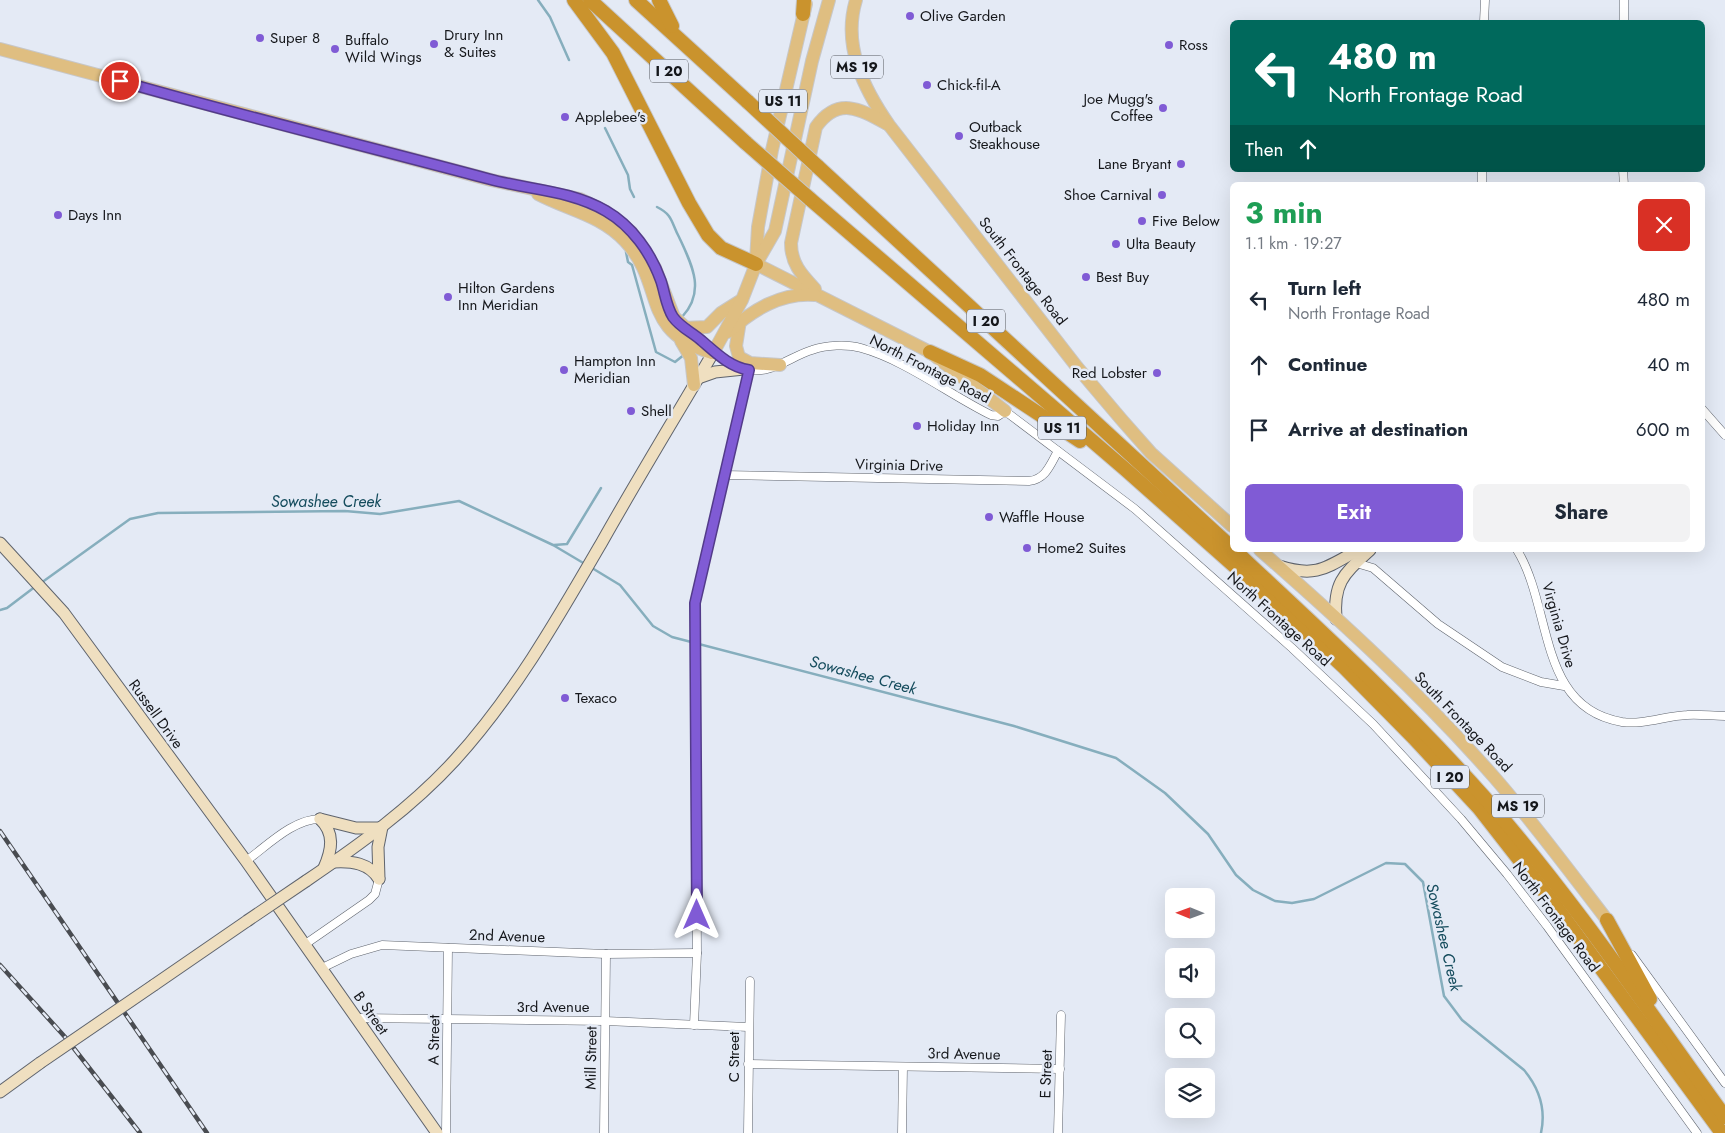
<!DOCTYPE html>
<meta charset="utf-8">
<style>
body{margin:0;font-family:Jost,sans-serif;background:#f2f2f3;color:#1f2937;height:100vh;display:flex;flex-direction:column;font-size:19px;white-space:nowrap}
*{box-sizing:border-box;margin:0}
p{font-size:16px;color:#747a83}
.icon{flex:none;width:28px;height:28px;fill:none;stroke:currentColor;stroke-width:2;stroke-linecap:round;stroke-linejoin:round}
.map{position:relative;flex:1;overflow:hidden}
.panel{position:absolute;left:1230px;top:182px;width:475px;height:370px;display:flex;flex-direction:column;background:#fff;border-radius:8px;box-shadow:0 5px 20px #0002}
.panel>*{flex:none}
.hud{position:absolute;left:1230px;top:20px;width:475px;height:152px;border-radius:8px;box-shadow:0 5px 20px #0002;background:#00695c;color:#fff;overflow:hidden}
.needle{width:32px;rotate:271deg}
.fabs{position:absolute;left:1165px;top:888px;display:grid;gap:10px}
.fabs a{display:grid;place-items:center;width:50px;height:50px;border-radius:8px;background:#fff;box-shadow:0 5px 20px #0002;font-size:25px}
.pin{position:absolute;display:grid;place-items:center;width:42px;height:42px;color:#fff;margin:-21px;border:2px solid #fff;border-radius:50%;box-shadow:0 1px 5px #0007}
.me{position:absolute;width:55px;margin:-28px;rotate:0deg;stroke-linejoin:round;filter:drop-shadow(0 0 4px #0008)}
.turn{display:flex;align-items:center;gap:18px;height:105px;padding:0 15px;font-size:22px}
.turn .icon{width:65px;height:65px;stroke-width:2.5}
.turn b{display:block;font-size:35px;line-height:42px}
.then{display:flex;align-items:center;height:48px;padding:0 15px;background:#0003;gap:10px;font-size:19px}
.round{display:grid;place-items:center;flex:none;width:52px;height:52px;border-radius:8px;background:#f2f2f3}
.overview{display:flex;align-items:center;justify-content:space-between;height:85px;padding:0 15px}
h1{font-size:30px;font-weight:700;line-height:38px;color:#1e9e55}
.primary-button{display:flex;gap:10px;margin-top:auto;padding:10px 15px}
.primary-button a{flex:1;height:58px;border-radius:8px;background:#805bd5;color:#fff;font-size:20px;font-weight:700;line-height:58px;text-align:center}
.primary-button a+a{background:#f2f2f3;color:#1f2937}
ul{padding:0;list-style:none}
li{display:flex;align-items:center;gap:15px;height:65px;padding:0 15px}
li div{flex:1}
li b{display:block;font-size:19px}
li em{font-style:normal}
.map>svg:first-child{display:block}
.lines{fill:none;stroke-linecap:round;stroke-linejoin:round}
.stream{stroke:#86aebd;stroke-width:2.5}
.street-casing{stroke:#5f646d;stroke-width:9}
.secondary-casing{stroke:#5f646d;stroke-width:13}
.primary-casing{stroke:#c7c7c8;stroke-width:14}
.highway-casing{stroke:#c7c7c8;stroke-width:16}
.street{stroke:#fff;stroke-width:8}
.secondary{stroke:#efdfc0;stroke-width:11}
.primary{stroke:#dfbe81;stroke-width:12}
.highway{stroke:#ca932d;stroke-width:14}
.rail-casing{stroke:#494c51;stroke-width:4.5}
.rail{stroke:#e4eaf5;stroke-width:2.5;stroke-dasharray:8;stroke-linecap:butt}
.secondary-bridge-casing{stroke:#5f646d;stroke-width:13;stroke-linecap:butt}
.highway-bridge-casing{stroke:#c7c7c8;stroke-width:16;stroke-linecap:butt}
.secondary-bridge{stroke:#efdfc0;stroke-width:11}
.highway-bridge{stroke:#ca932d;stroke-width:14}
.route-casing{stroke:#533b8a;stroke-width:12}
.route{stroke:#805bd5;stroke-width:9}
.poi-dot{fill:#805bd5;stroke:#e4eaf5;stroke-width:2}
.labels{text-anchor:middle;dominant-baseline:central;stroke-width:5;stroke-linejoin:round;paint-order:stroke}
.shield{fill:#e4eaf5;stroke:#53565c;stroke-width:1}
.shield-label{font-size:14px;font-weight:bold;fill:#15171b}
.poi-label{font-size:15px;fill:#15171b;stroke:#e4eaf5;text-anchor:start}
.street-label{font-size:15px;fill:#15171b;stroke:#e4eaf5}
.water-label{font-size:16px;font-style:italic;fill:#154c5d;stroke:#e4eaf5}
</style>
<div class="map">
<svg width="1725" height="1133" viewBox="0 0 1725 1133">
<rect width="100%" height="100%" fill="#e4eaf5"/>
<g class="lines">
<g class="stream">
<path d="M538,0L550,17L569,60"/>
<path d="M605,128L628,175L630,189L634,197"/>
<path d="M657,207C673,215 671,222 679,237C692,265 706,291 682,317"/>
<path d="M626,252L628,262L632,265L656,352L675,362L685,354"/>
<path d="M554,545L567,544L601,488"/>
<path d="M592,568L620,585L653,626L672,637L1014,726L1116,758L1165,793L1208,834L1236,875L1253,890L1275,901L1292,903L1314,899L1386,863L1405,864L1423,882L1444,996L1462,1020L1524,1070C1539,1088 1546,1110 1541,1133"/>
<path d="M41,583L130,519L158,513L345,511L380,514L459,501L553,545L585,564"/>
<path d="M0,610L7,608L36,586"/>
</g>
<defs>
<g id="street">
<path d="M1484,22L1485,0"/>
<path d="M1624,22V0"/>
<path d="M1623,170L1624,185"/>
<path d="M1482,185V170"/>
<path d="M713,353C722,358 733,366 743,369C770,376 789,357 812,350C826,345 847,344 861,348C905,360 950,395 991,415L998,416L1005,411L1135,509L1292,648L1373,724L1461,819L1507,874L1547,926L1697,1133"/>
<path d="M1702,409L1725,435"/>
<path d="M724,475L1029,481C1046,479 1050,465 1058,451"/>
<path d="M1517,550C1553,608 1537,708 1622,722C1644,725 1665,716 1687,715C1699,714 1712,716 1725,716"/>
<path d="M1356,563L1373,568L1438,624L1502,667L1541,682L1564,686"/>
<path d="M246,861C267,846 293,819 320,819"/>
<path d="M304,945L369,900L375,894L379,879"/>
<path d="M1632,955L1725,1083"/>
<path d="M322,968L351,954L382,945L606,954L697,953"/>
<path d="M357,1018L605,1021L748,1027"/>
<path d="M694,1025L697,953L695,603L749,370"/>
<path d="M748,1064L1060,1069"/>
<path d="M446,1133L448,948"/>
<path d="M604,1133L606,954"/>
<path d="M748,1133L750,981"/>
<path d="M902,1133L903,1067"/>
<path d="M1058,1133L1061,1015"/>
</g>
<g id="secondary">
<path d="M698,378L715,372L744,369"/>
<path d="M0,543L64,613L246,861L437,1133"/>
<path d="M1279,566C1316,578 1326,568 1358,550"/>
<path d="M1336,619C1333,582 1344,574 1370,550"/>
<path d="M320,819L356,828H379"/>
<path d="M320,819C335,833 332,850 324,868"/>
<path d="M334,862C352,861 369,863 379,879"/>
<path d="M379,879L378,847L382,827"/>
<path d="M306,881C359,845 411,808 455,760C514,695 558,618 602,542C638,478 676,416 713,353"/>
<path d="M154,985L247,921"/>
<path d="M0,1092L40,1063"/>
</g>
<g id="primary">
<path d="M856,0C842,46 864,89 889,125L1077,367L1121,419L1151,453L1232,526"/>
<path d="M0,49L491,180L580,199L606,212L631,232L655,268L674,317L713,353"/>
<path d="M538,194C568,210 601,215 625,241C667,286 638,330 712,353"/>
<path d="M756,261L758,227L772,150L806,4"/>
<path d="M756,264L930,352L1005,411"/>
<path d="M815,289C802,275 791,264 791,243L816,127C838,96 860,109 887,124"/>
<path d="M740,321L736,346L739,357L750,363L780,365"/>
<path d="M683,328L707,327L721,313L740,301"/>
<path d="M728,332C753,310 781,292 815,295"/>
<path d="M681,341L691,358L694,385"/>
<path d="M713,353L742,300L756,264L775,231L812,61L829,0"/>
<path d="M1260,550C1341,621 1423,696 1494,777C1534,823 1570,872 1607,920"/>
</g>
<g id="highway">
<path d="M574,0L613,53L689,203L708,235L721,248L756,264"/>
<path d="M590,0L746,143"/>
<path d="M636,0L748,102"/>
<path d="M659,0L672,26"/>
<path d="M803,14L804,0"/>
<path d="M817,166L1232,548"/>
<path d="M810,199L1125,469L1248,578L1344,667L1414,738L1479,808L1554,904L1722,1133"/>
<path d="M930,352L980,375L1080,441"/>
<path d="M1234,550C1320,630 1406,709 1484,797C1572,897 1647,1009 1725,1117"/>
<path d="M1607,920L1650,999"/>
</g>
</defs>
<use href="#street" class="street-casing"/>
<use href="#secondary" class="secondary-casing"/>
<use href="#primary" class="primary-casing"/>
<use href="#highway" class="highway-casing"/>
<use href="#street" class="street"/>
<use href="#secondary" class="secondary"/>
<use href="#primary" class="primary"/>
<use href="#highway" class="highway"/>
<defs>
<g id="rail">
<path d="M0,831L207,1133"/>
<path d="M0,965L65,1037L140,1133"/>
</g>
</defs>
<use href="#rail" class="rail-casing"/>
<use href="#rail" class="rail"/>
<defs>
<g id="secondary-bridge">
<path d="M247,921L306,881"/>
<path d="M40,1063L154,985"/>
</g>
<g id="highway-bridge">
<path d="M748,102L817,166"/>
<path d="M746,143L810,199"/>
</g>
</defs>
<use href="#secondary-bridge" class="secondary-bridge-casing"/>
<use href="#highway-bridge" class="highway-bridge-casing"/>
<use href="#secondary-bridge" class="secondary-bridge"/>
<use href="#highway-bridge" class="highway-bridge"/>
</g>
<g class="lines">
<defs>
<path id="route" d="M120,81C242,116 366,146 489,179C529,190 570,190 606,211C632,226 651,253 661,281C665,293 666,306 673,317C681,328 692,332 702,341C716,353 730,367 749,370L695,603L697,915"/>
</defs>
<use href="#route" class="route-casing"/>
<use href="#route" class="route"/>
</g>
<g class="poi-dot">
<circle cx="910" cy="16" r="5"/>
<circle cx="260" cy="38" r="5"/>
<circle cx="434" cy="44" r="5"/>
<circle cx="1169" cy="45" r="5"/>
<circle cx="335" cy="49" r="5"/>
<circle cx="927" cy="85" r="5"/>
<circle cx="1163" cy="108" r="5"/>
<circle cx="565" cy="117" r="5"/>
<circle cx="959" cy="136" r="5"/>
<circle cx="1181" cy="164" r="5"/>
<circle cx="1162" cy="195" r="5"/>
<circle cx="58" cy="215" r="5"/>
<circle cx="1142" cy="221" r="5"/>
<circle cx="1116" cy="244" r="5"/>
<circle cx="1086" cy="277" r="5"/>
<circle cx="448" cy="297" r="5"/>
<circle cx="564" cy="370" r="5"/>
<circle cx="1157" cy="373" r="5"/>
<circle cx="631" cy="411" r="5"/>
<circle cx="917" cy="426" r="5"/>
<circle cx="989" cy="517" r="5"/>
<circle cx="1027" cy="548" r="5"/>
<circle cx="565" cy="698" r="5"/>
</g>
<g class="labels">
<g class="shield">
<rect x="831" y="55.5" width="52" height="23" rx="4"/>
<rect x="650" y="59.5" width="38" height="23" rx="4"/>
<rect x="759" y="89.5" width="48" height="23" rx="4"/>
<rect x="967" y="309.5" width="38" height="23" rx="4"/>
<rect x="1038" y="416.5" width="48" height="23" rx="4"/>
<rect x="1431" y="765.5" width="38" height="23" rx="4"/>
<rect x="1492" y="794.5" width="52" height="23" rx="4"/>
</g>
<g class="shield-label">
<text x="857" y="67">MS 19</text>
<text x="669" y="71">I 20</text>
<text x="783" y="101">US 11</text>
<text x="986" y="321">I 20</text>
<text x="1062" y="428">US 11</text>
<text x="1450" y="777">I 20</text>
<text x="1518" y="806">MS 19</text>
</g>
<g class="poi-label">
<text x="920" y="16">Olive Garden</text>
<text x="444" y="35">Drury Inn<tspan x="444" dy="17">&amp; Suites</tspan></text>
<text x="270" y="38">Super 8</text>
<text x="345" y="40">Buffalo<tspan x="345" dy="17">Wild Wings</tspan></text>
<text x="1179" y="45">Ross</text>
<text x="937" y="85">Chick-fil-A</text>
<text x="1153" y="99" text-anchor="end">Joe Mugg's<tspan x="1153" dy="17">Coffee</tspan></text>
<text x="575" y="117">Applebee's</text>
<text x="969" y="127">Outback<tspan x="969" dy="17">Steakhouse</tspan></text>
<text x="1171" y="164" text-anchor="end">Lane Bryant</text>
<text x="1152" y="195" text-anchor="end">Shoe Carnival</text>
<text x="68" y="215">Days Inn</text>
<text x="1152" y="221">Five Below</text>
<text x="1126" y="244">Ulta Beauty</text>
<text x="1096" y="277">Best Buy</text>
<text x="458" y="288">Hilton Gardens<tspan x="458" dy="17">Inn Meridian</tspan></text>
<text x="574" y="361">Hampton Inn<tspan x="574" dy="17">Meridian</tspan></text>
<text x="1147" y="373" text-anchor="end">Red Lobster</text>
<text x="641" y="411">Shell</text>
<text x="927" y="426">Holiday Inn</text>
<text x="999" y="517">Waffle House</text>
<text x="1037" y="548">Home2 Suites</text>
<text x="575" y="698">Texaco</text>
</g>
<g class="street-label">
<text transform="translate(1023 271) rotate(52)">South Frontage Road</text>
<text transform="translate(930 369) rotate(27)">North Frontage Road</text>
<text transform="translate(899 465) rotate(1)">Virginia Drive</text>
<text transform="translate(1279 619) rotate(42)">North Frontage Road</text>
<text transform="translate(1559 625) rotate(74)">Virginia Drive</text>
<text transform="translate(156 714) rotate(54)">Russell Drive</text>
<text transform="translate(1463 722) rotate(46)">South Frontage Road</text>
<text transform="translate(1556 917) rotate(53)">North Frontage Road</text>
<text transform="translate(507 936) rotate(2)">2nd Avenue</text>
<text x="553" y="1007">3rd Avenue</text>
<text transform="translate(371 1013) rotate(55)">B Street</text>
<text transform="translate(434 1040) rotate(-89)">A Street</text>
<text transform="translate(964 1054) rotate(1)">3rd Avenue</text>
<text transform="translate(734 1057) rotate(-90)">C Street</text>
<text transform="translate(591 1058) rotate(-89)">Mill Street</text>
<text transform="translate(1046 1074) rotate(-88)">E Street</text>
</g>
<g class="water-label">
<text x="326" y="501">Sowashee Creek</text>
<text transform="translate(863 675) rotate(15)">Sowashee Creek</text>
<text transform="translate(1444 937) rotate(77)">Sowashee Creek</text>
</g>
</g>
</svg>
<div class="fabs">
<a><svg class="needle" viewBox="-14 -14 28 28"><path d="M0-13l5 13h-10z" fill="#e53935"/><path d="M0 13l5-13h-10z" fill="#747a83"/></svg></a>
<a><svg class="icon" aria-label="sound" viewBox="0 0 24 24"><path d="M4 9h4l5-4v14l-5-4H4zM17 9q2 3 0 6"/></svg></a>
<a><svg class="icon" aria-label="search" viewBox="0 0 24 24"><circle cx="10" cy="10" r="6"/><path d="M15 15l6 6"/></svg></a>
<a><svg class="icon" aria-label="layers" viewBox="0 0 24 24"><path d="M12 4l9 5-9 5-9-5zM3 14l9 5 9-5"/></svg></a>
</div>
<div class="pin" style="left:120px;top:81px;background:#d93025"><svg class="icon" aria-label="arrive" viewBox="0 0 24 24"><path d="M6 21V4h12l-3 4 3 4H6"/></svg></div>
<svg class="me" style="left:697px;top:915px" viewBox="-20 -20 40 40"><path d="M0-17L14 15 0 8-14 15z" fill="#805bd5" stroke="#fff" stroke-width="4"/></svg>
<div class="hud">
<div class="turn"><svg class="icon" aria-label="left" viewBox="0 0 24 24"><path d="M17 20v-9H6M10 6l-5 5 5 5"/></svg><div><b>480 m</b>North Frontage Road</div></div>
<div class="then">Then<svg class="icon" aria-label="ahead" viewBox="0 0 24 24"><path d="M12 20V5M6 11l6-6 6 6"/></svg></div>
</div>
<section class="panel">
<div class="overview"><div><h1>3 min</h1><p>1.1 km · 19:27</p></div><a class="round" style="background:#d93025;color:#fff"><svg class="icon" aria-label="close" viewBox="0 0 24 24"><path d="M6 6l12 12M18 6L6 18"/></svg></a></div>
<ul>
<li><svg class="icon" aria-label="left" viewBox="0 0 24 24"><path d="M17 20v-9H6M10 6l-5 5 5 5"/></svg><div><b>Turn left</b><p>North Frontage Road</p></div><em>480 m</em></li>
<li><svg class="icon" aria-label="ahead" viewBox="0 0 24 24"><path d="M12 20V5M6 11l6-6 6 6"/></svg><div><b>Continue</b></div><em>40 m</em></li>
<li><svg class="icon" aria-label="arrive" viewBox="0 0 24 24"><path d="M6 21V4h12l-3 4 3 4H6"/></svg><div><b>Arrive at destination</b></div><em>600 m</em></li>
</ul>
<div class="primary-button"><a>Exit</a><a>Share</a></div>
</section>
</div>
